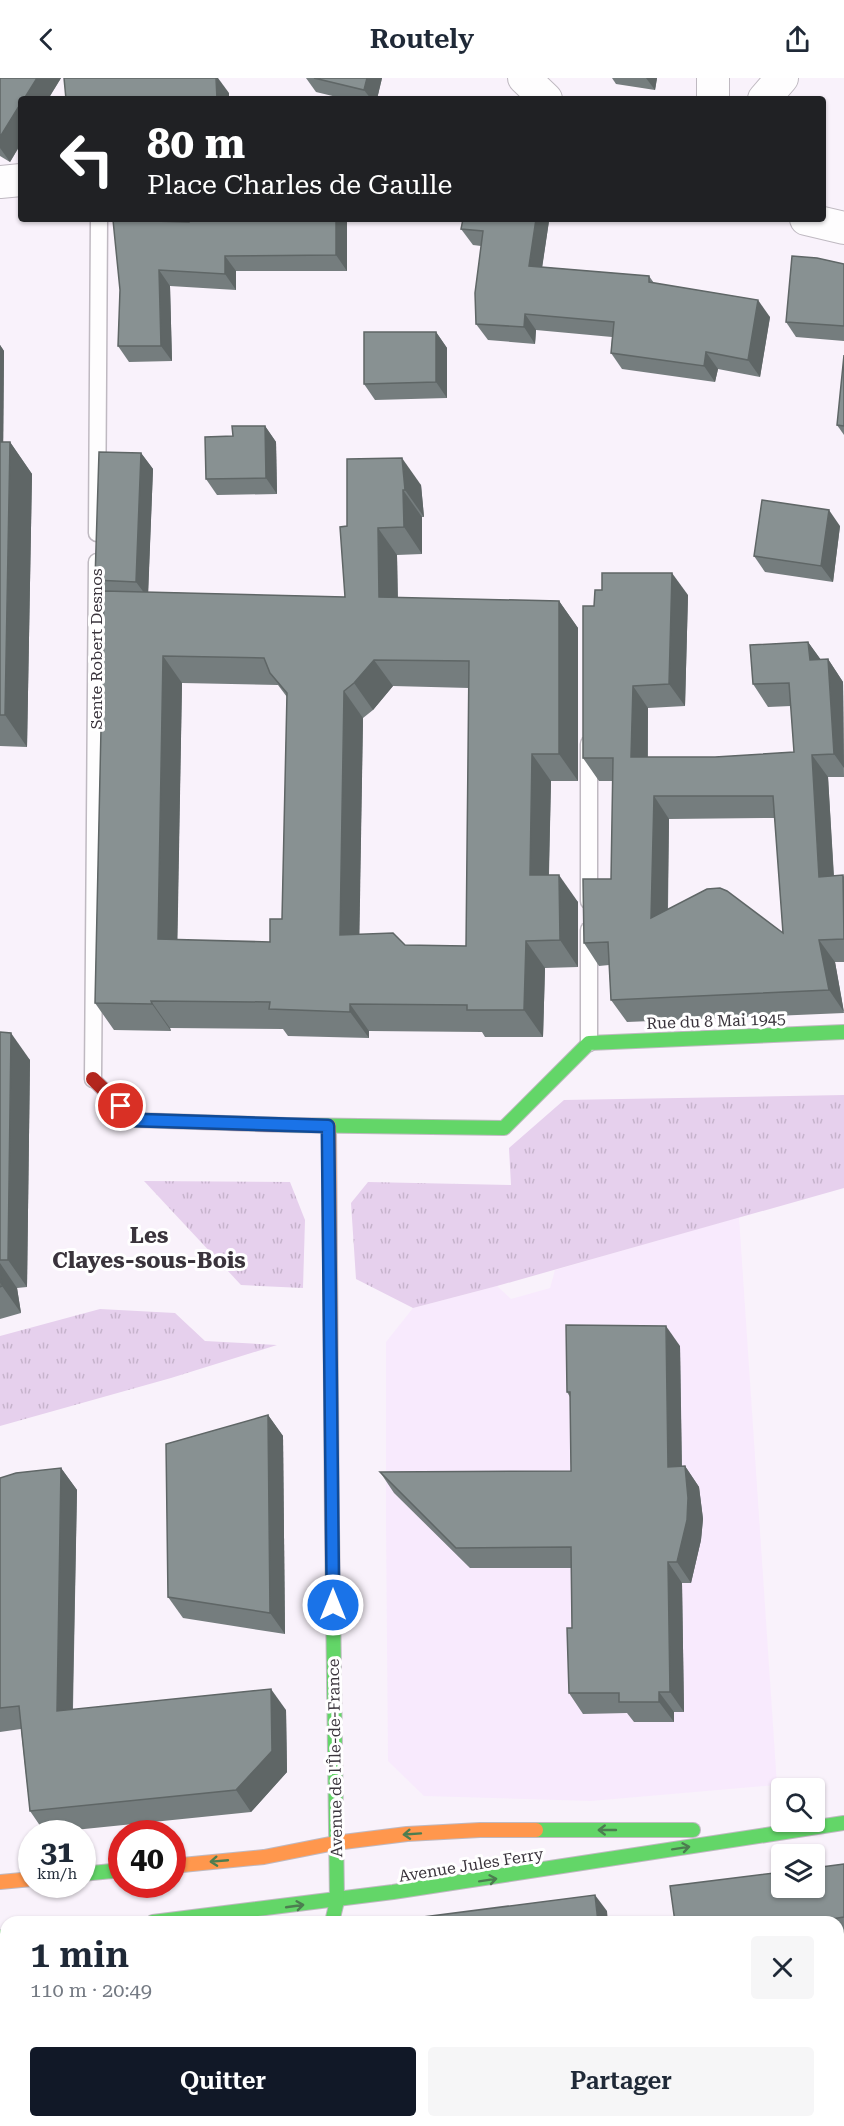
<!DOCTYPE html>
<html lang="fr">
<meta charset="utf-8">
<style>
body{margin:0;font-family:"Roboto Serif",serif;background:#f6f6f7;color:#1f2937;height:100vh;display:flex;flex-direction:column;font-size:22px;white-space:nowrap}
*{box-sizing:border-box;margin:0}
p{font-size:20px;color:#747a83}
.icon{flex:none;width:33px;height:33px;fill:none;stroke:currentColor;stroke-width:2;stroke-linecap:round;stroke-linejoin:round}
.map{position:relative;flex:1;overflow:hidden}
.sheet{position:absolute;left:0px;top:1838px;width:844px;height:212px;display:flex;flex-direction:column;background:#fff;border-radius:18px 18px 0 0;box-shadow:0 2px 4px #0004}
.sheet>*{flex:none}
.hud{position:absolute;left:18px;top:18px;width:808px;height:126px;border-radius:6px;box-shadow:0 2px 4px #0004;background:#202124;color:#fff;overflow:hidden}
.fabs{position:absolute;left:771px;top:1700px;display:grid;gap:12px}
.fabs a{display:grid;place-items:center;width:54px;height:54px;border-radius:6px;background:#fff;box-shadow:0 2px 4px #0004;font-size:30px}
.speed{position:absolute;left:18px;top:1742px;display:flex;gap:12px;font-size:30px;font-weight:700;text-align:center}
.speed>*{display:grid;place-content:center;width:78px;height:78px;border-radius:50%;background:#fff;box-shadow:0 2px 4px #0004;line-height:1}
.speed small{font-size:15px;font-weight:400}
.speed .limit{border:9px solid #d22;background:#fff;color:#111}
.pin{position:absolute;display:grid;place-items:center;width:51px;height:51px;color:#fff;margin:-26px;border:3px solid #fff;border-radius:50%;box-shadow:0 2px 6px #0007}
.me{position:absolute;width:66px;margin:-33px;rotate:0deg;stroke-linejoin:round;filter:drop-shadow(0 0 4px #0008)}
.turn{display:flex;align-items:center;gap:21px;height:126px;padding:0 30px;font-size:27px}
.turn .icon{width:78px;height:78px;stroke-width:2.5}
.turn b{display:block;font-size:42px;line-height:51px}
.round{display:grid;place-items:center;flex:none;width:63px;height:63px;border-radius:6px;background:#f6f6f7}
.head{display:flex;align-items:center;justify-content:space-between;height:102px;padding:0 30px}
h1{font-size:36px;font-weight:600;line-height:45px}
.primary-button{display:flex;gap:12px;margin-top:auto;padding:12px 30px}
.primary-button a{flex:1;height:69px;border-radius:6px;background:#111827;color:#fff;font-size:24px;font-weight:600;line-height:69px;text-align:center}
.primary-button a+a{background:#f6f6f7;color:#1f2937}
header{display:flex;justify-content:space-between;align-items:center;height:78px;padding:0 30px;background:#fff;font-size:27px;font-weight:600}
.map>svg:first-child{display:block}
.built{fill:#f8eafd}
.grass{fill:url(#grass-tufts)}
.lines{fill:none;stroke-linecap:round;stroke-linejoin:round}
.lane-casing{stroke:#bfb9c1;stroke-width:19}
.street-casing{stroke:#bfb9c1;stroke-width:34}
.fast-casing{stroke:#bfb9c1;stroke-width:16}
.slow-casing{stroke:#bfb9c1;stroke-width:16}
.jam-casing{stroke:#bfb9c1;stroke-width:16}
.lane{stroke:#fefdfe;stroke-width:16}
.street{stroke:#fefdfe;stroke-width:32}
.fast{stroke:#63d668;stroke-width:14}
.slow{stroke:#ff974d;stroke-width:14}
.jam{stroke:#b3261e;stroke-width:14}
.wall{fill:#757d7e;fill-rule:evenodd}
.shaded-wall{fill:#5f6666}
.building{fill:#889192;stroke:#5f6666;stroke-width:1.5;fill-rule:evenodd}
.oneway{stroke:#4c7d50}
.route-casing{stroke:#114b97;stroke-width:15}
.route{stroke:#1a73e8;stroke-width:10}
.labels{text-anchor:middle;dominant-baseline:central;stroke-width:6;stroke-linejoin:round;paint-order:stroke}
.street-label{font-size:16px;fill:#3a343c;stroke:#fff}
.district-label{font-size:22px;font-weight:bold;fill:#3a343c;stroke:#fff}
</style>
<header><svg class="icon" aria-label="back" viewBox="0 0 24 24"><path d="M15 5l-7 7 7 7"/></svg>Routely<svg class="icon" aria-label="share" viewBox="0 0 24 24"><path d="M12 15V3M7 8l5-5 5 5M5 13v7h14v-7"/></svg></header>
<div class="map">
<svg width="844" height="2048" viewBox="0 0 844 2048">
<defs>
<pattern id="grass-tufts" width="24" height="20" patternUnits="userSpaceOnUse" patternTransform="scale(1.5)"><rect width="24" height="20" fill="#e6d0ed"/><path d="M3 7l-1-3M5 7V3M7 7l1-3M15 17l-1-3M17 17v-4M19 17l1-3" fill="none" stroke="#c6b3cc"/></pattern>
</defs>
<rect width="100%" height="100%" fill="#f9f2fb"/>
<path class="built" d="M739,1139L777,1707L591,1723L424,1718L388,1683L386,1447V1264L413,1230L497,1208L511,1221L550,1210L555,1192Z"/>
<g class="grass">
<path d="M844,1017V1110L497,1208L413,1230L356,1201L351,1125L368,1104L511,1107L509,1070L564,1022Z"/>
<path d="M144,1103L290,1104L305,1142L303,1210L241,1207Z"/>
<path d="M100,1231L175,1235L205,1263L277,1267L171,1300L0,1348V1258Z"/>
</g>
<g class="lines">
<defs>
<g id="lane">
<path d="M97,455L99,141"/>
<path d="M589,666V823"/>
<path d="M589,852V965"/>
<path d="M93,1001L97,484"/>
</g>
<g id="street">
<path d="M524,0L546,21"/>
<path d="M713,0V21"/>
<path d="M764,21L782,0"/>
<path d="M0,104L21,102"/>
<path d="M806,141L844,150"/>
<path d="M0,2030L6,2029"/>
<path d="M338,2043L339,2048"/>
</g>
<g id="fast">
<path d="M287,1047L504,1050L589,965L844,954"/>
<path d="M536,1752H693"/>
<path d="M82,1796L122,1792"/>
<path d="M153,1844L393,1814L844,1745"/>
<path d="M332,1844L337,1823L332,1449"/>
<path d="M0,1859H6"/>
</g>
<g id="slow">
<path d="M329,1048L332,1449"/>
<path d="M172,1788L264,1779L335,1765L407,1756L480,1752H536"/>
<path d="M0,1804L32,1801"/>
</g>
<path id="jam" d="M93,1001L135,1042L287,1047"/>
</defs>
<use href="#lane" class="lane-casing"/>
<use href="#street" class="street-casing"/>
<use href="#fast" class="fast-casing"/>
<use href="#slow" class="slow-casing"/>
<use href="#jam" class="jam-casing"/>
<use href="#lane" class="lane"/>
<use href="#street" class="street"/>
<use href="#fast" class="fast"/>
<use href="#slow" class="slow"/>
<use href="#jam" class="jam"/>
</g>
<g class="wall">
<path d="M0,0H61L10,84L0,78Z"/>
<path d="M306,0H382L377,21H345L316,14Z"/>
<path d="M612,0H657L655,12L616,6Z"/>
<path d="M252,141H347V193H236V212L170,208L172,283L129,284L118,268L120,212L189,144L252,143Z"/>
<path d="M463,141H548L549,143L542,189L649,198L654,205L770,239L760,299L718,291L715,304L622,291L611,275L612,259L536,252L535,266L488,262L476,246L481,168L473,167L461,151Z"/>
<path d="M844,186V263L796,259L786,244Z"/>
<path d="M436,254L447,270V320L375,322L364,306Z"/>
<path d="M0,267L4,273L3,364H10L32,396L27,669L0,668Z"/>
<path d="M837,347L844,348V357Z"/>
<path d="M265,348L276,364L277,416L217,417L206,401L233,358Z"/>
<path d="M141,375L153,391L148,514L345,519L347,448V381L421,407L424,439H422V476L397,477L398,520L559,523L578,550V703H551L549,797L578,824V889L545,890L543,959H485L482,954L369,953V960L288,958L283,951L170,950L171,953L114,952L95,925L104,515L95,502ZM182,605L278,607L287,619L282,841L270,864L177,862ZM393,608L469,610L466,868L405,867L359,856L363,640L373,632Z"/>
<path d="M840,448L833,504L765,494L754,478Z"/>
<path d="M602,512L688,517L685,628L648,630V679H715L794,674L791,628L768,629L753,606L808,564L820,581H828L843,604L844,699H828L834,798L843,797L844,799V884H835L844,935L627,944L611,922L609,887L599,888L584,865L611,801L613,703H599L583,680L594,528ZM775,740L783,855L668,832L669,741Z"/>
<path d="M0,954L30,982L27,1209L17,1210L21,1235L0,1241Z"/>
<path d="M680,1268L682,1388H685L699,1409L703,1441L701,1462L691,1505H682L684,1634H674V1644H634L627,1635L583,1636L569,1615L572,1550L571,1490H470L394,1415L380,1394L571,1393L570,1319L567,1314Z"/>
<path d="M268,1337L283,1358L285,1556L183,1540L168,1519Z"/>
<path d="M61,1390L77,1412L73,1631L286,1632L287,1694L251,1734L45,1755L30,1733L21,1651L0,1654V1400Z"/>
<path d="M844,1786V1858H838V1844H675Z"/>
<path d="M6,1912V1992L0,1993V1914Z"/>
<path d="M844,1961V2040L841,2041L838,2038V1963Z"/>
<path d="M367,2043H585L568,2048H369Z"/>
</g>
<g class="shaded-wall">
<path d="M37,0H61L48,21H24Z"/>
<path d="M216,0H218L229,15V21H217Z"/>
<path d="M367,0H382L377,21H371L364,12Z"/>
<path d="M646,0H657L655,12Z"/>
<path d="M21,25V65L10,84L0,70V59Z"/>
<path d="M336,141H347V193L336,177Z"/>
<path d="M536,141H548L549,143L540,204L529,188Z"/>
<path d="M225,178L236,193V212L225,196Z"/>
<path d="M159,192L170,208L172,283L161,268Z"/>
<path d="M758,222L770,239L760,299L748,282Z"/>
<path d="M525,236L536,252L535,266L524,249Z"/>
<path d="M436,254L447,270V320L436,304Z"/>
<path d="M0,267L4,273L3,395L0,391Z"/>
<path d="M706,274L718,291L715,304L704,288Z"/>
<path d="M265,348L276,364L277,416L266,400Z"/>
<path d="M10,364L32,396L27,669L5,637Z"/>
<path d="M141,375L153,391L148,520L136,504Z"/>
<path d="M402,380L421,407L424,439L405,412Z"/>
<path d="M403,412L422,439V476L404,449Z"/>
<path d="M829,432L840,448L833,504L821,488Z"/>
<path d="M378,450L397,477L398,546L379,519Z"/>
<path d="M672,495L688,517L685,628L669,606Z"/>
<path d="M559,523L578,550V703L559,676Z"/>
<path d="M808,564L824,586L810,582Z"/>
<path d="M163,578L182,605L177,888L158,861Z"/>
<path d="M828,581L843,604L844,690L834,676Z"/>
<path d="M374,582L393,608L373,632L354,605Z"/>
<path d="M633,608L648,630L647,701L631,679Z"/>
<path d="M344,613L363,640L359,884L340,857Z"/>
<path d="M532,676L551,703L548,824L530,797Z"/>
<path d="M812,677L828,699L835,821L819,799Z"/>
<path d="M654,718L669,741L667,862L651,840Z"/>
<path d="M559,797L578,824V889L560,862Z"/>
<path d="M819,862L835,884L844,934L829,912Z"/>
<path d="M526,863L545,890L543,959L524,932Z"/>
<path d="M151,923L170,950L171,953L152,926Z"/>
<path d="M350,926L369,953V960L350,934Z"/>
<path d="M11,955L30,982L27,1209L8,1182Z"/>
<path d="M0,1185L17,1210L21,1235L2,1208L0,1195Z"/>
<path d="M666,1248L680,1268L682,1410L668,1389Z"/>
<path d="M268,1337L283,1358L285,1556L270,1535Z"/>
<path d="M685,1388L699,1409L703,1441L701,1462L691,1505L677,1484Z"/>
<path d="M61,1390L77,1412L72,1655L57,1633Z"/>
<path d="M668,1484L682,1505L684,1634L670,1614Z"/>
<path d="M271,1611L286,1632L287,1694L251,1734L236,1712Z"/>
<path d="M659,1614L674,1634V1644L659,1624Z"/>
<path d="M595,1817L607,1833L608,1844H598Z"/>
<path d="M209,2043H216L217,2048H210Z"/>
<path d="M764,2043H770L772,2048H765Z"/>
</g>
<g class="building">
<path d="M0,0H37L24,21H21V25L0,59Z"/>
<path d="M64,0H216L217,21H66Z"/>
<path d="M314,0H367L364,12Z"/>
<path d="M189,141L252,143V141H336V177L225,178V196L159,192L161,268H118L120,212L113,142L189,144Z"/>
<path d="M463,141H536L529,188L649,198V204L758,222L748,282L706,274L704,288L611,275L614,244L525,236L524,249L476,246L475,215L483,153L461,151Z"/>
<path d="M792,178L817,180L844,186V248L786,244Z"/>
<path d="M364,254H436V304L364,306Z"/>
<path d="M844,277V348L837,347Z"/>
<path d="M232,348H265L266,400L206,401L205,359L233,358Z"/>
<path d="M0,364H10L5,637H0Z"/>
<path d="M99,374L141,375L136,504L95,502Z"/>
<path d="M402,380L405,412H403L404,449L378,450L379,519L559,523V676H532L530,797H559L560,862L526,863L524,932H467V927L350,926V934L269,931L270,924L151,923L152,926L95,925L104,513L345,519L340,449L347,448V381ZM163,578L264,580L270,595L287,615L282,841H270V864L158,861ZM374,582L469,583L466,868L405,867L393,855L340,857L344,613L354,605Z"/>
<path d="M762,422L829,432L821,488L754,478Z"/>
<path d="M602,495H672L669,606L633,608L631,679H715L794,674L789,605L753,606L750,567L808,564L810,582L828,581L834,676L812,677L819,799L843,797L844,861L819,862L829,912L611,922L608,864L584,865L583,801H611L613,680H583V528H594L595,512H602ZM654,718H773L783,855L727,813L720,810L707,811L651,840Z"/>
<path d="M0,954L11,955L8,1182H0Z"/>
<path d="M0,1195L2,1208L0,1209Z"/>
<path d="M566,1247L666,1248L668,1389L685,1388L688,1420L687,1442L677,1484H668L670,1614H659V1624H619V1615H569L567,1550H572L571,1469L456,1470L380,1394L571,1393L570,1314H567Z"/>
<path d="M268,1337L270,1535L168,1519L166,1366Z"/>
<path d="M61,1390L57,1633L271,1611L272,1673L236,1712L30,1733L19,1628L0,1630V1400L16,1395Z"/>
<path d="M844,1786V1839L813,1844H675L670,1808L782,1794V1809H814V1790Z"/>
<path d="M595,1817L598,1844H384Z"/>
<path d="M6,1912V1969L0,1970V1914Z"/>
<path d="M844,1961V2020L838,2021V1963Z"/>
<path d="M52,2043H209L210,2048H29Z"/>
<path d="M367,2043H516L499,2048H369Z"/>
<path d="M719,2043H764L765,2048H720Z"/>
</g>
<defs><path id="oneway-shaft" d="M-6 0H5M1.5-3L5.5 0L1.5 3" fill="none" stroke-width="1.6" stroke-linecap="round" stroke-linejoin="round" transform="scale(1.5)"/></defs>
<g class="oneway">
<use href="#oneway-shaft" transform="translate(607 1752) rotate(180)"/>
<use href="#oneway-shaft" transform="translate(412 1756) rotate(176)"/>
<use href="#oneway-shaft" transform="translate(681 1770) rotate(-9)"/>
<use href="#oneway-shaft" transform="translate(219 1783) rotate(175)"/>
<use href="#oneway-shaft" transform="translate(488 1802) rotate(-9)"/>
<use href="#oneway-shaft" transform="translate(295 1828) rotate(-8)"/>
</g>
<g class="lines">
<defs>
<path id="route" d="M121,1028L135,1042L328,1048L333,1527"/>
</defs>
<use href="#route" class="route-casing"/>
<use href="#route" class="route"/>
</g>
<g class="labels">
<g class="street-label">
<text transform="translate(96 571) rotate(-90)">Sente Robert Desnos</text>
<text transform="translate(716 943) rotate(-2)">Rue du 8 Mai 1945</text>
<text transform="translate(335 1680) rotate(-91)">Avenue de l'Île-de-France</text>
<text transform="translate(471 1787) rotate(-9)">Avenue Jules Ferry</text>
</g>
<g class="district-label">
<text x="149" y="1157">Les<tspan x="149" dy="25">Clayes-sous-Bois</tspan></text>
</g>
</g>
</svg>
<div class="fabs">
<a><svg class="icon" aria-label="search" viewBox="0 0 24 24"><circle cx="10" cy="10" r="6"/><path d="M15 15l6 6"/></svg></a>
<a><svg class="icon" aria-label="layers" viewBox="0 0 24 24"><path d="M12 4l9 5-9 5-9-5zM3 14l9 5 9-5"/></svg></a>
</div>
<div class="speed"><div>31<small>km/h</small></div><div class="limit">40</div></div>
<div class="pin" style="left:121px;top:1028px;background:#d93025"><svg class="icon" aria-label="arrive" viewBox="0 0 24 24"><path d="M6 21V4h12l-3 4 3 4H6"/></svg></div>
<svg class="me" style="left:333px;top:1527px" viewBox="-20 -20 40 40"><circle r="17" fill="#1a73e8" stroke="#fff" stroke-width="3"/><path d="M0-11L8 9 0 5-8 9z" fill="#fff"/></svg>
<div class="hud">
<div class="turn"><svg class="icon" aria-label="left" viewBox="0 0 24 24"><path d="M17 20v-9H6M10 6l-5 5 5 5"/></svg><div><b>80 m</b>Place Charles de Gaulle</div></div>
</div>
<section class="sheet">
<div class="head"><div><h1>1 min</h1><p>110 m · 20:49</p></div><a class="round"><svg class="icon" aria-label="close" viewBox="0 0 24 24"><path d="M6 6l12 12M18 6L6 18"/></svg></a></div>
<div class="primary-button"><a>Quitter</a><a>Partager</a></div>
</section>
</div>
